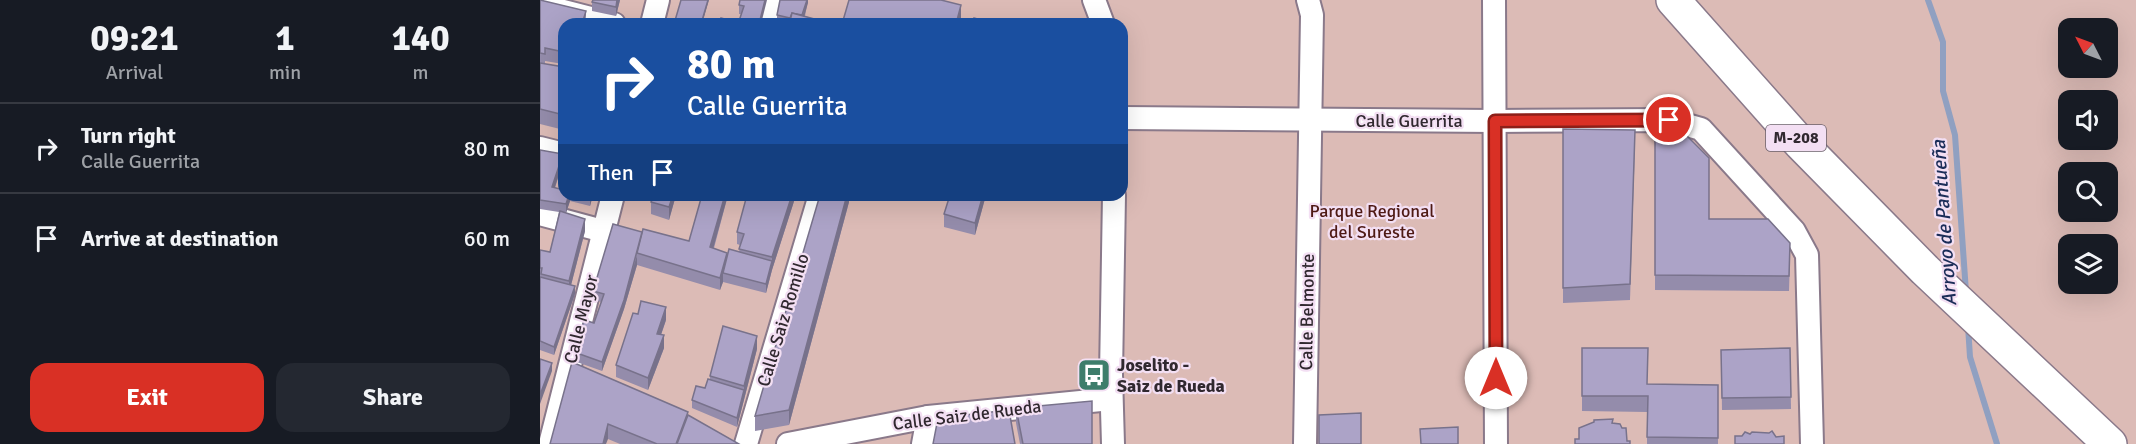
<!DOCTYPE html>
<meta charset="utf-8">
<style>
body{margin:0;font-family:Signika,sans-serif;background:#242831;color:#f1f3f6;height:100vh;display:flex;flex-direction:column;font-size:22px;white-space:nowrap}
*{box-sizing:border-box;margin:0}
p{font-size:20px;color:#9ea1a6}
.icon{flex:none;width:33px;height:33px;fill:none;stroke:currentColor;stroke-width:2;stroke-linecap:round;stroke-linejoin:round}
.map{position:relative;flex:1;overflow:hidden}
.drawer{display:flex;flex-direction:column;background:#171b24;width:540px}
.drawer>*{flex:none}
.top-card{position:absolute;left:18px;top:18px;width:570px;height:183px;border-radius:18px;box-shadow:0 6px 24px #0002;background:#1a4fa0;color:#fff;overflow:hidden}
.needle{width:39px;rotate:312deg}
.tools{position:absolute;left:1518px;top:18px;display:grid;gap:12px}
.tools a{display:grid;place-items:center;width:60px;height:60px;border-radius:12px;background:#171b24;box-shadow:0 6px 24px #0002;font-size:30px}
.pin{position:absolute;display:grid;place-items:center;width:51px;height:51px;color:#fff;margin:-26px;border:3px solid #fff;border-radius:50%;box-shadow:0 2px 6px #0007}
.me{position:absolute;width:66px;margin:-33px;rotate:0deg;stroke-linejoin:round;filter:drop-shadow(0 0 4px #0008)}
.turn{display:flex;align-items:center;gap:21px;height:126px;padding:0 30px;font-size:27px}
.turn .icon{width:78px;height:78px;stroke-width:2.5}
.turn b{display:block;font-size:42px;line-height:51px}
.then{display:flex;align-items:center;height:57px;padding:0 30px;background:#0003;gap:12px;font-size:22px}
.eta{display:flex;justify-content:space-evenly;align-items:center;height:102px;text-align:center}
.eta b{font-size:36px;font-weight:800;line-height:42px}
.button{display:flex;gap:12px;margin-top:auto;padding:12px 30px}
.button a{flex:1;height:69px;border-radius:18px;background:#d93025;color:#fff;font-size:24px;font-weight:800;line-height:69px;text-align:center}
.button a+a{background:#242831;color:#f1f3f6}
ul{padding:0;list-style:none}
li{display:flex;align-items:center;gap:18px;height:90px;padding:0 30px;border-top:2px solid #363941}
li div{flex:1}
li b{display:block;font-size:22px}
li em{font-style:normal}
main{display:flex;flex:1;min-height:0}
.map>svg:first-child{display:block}
.green{fill:#dcbbb6;fill-rule:evenodd}
.lines{fill:none;stroke-linecap:round;stroke-linejoin:round}
.stream{stroke:#90a0c1;stroke-width:6}
.street-casing{stroke:#8a798a;stroke-width:26}
.primary-casing{stroke:#8a798a;stroke-width:36}
.street{stroke:#fff;stroke-width:22}
.primary{stroke:#fff;stroke-width:33}
.wall{fill:#948cab;fill-rule:evenodd}
.shaded-wall{fill:#78728b}
.building{fill:#aca3c7;stroke:#78728b;stroke-width:1.5}
.route-casing{stroke:#8d1f18;stroke-width:15}
.route{stroke:#d93025;stroke-width:10}
.labels{text-anchor:middle;dominant-baseline:central;stroke-width:4.5;stroke-linejoin:round;paint-order:stroke}
.shield{fill:#f3dff3;stroke:#6a5f6a;stroke-width:1.5}
.shield-label{font-size:16px;font-weight:bold;fill:#30282f}
.street-label{font-size:18px;fill:#30282f;stroke:#f3dff3}
.park-label{font-size:18px;fill:#4e1914;stroke:#f3dff3}
.poi-label{font-size:18px;font-weight:bold;fill:#30282f;stroke:#f3dff3;text-anchor:start}
.water-label{font-size:20px;font-style:italic;fill:#1b2d58;stroke:#f3dff3}
</style>
<main>
<section class="drawer">
<div class="eta">
<div><b>09:21</b><p>Arrival</p></div>
<div><b>1</b><p>min</p></div>
<div><b>140</b><p>m</p></div>
</div>
<ul>
<li><svg class="icon" aria-label="right" viewBox="0 0 24 24"><path d="M7 20v-9h11M14 6l5 5-5 5"/></svg><div><b>Turn right</b><p>Calle Guerrita</p></div><em>80 m</em></li>
<li><svg class="icon" aria-label="arrive" viewBox="0 0 24 24"><path d="M6 21V4h12l-3 4 3 4H6"/></svg><div><b>Arrive at destination</b></div><em>60 m</em></li>
</ul>
<div class="button"><a>Exit</a><a>Share</a></div>
</section>
<div class="map">
<svg width="1596" height="444" viewBox="0 0 1596 444">
<rect width="100%" height="100%" fill="#f3dff3"/>
<path class="green" d="M0,0H1596V444H0ZM24,24H582V195H24ZM1528,28H1568V68H1528ZM1528,100H1568V140H1528ZM1528,172H1568V212H1528ZM1528,244H1568V284H1528Z"/>
<g class="lines">
<g class="stream">
<path d="M1388,0L1403,42V91L1415,135L1426,292"/>
<path d="M1428,326L1430,357L1457,444"/>
</g>
<defs>
<g id="street">
<path d="M554,0L563,24"/>
<path d="M954,0L956,444"/>
<path d="M0,5L74,24"/>
<path d="M112,24L118,0"/>
<path d="M228,24L234,0"/>
<path d="M582,118L955,121L1129,120L1161,129L1254,231L1267,255L1272,444"/>
<path d="M0,148L24,154"/>
<path d="M0,214L63,231"/>
<path d="M10,444L73,195"/>
<path d="M206,444L280,195"/>
<path d="M248,444L388,417L571,399"/>
<path d="M383,444L388,417"/>
<path d="M573,444L571,375L574,195"/>
<path d="M765,444L772,15L768,0"/>
</g>
<path id="primary" d="M1133,0L1261,144L1385,270L1570,444"/>
</defs>
<use href="#street" class="street-casing"/>
<use href="#primary" class="primary-casing"/>
<use href="#street" class="street"/>
<use href="#primary" class="primary"/>
</g>
<g class="wall">
<path d="M0,0L46,11L45,24H24V130L0,124ZM5,61L23,64V67L5,64Z"/>
<path d="M80,0L76,16L52,11V2Z"/>
<path d="M200,0L221,24H179L199,23L201,14H199V5Z"/>
<path d="M268,0L265,16L293,24L237,23V15Z"/>
<path d="M1023,129L1095,145L1090,300L1023,303Z"/>
<path d="M1115,131L1169,219L1250,258L1249,291L1115,290Z"/>
<path d="M0,150L23,162L15,188L24,195H53L50,206L30,201L26,213L45,231L31,285L35,294L14,355L0,350V250L10,252L19,212L0,209Z"/>
<path d="M136,195L129,220L111,214V202Z"/>
<path d="M188,195L174,248L187,257L199,252L200,245L197,244V232L207,195H256L232,270L226,293L183,282L180,290L97,265L84,309L62,371L34,361V352L54,323L61,302L53,299V291L102,232L149,241Z"/>
<path d="M309,195V202L249,425L215,431V416Z"/>
<path d="M446,195L435,235L404,227V214Z"/>
<path d="M126,320L121,335L124,348L108,390L76,377V365Z"/>
<path d="M1042,348L1107,384L1178,385V444H1107V412L1042,411Z"/>
<path d="M1250,348L1251,409L1182,410L1181,350Z"/>
<path d="M217,349L197,427L152,408V400L165,388L170,380V376Z"/>
<path d="M32,362L148,415L199,444H80L68,439Z"/>
<path d="M476,408L552,444H480L476,423Z"/>
</g>
<g class="shaded-wall">
<path d="M77,0H80L76,16V7Z"/>
<path d="M168,0H169L162,24H161Z"/>
<path d="M225,0H227L221,24H219Z"/>
<path d="M267,0H268V3L262,24L261,21Z"/>
<path d="M421,5V21L420,24H416Z"/>
<path d="M46,11L45,24H42Z"/>
<path d="M23,154V162L12,196V187Z"/>
<path d="M29,195H30V201L26,213V204Z"/>
<path d="M51,195H53L50,206V197Z"/>
<path d="M133,195H136L129,220V207Z"/>
<path d="M185,195H188L170,260V247Z"/>
<path d="M252,195H256L232,270L226,293V284L232,261V257Z"/>
<path d="M307,195H309V202L249,425V410Z"/>
<path d="M443,195H446L435,235V223Z"/>
<path d="M45,219V231L29,293V281Z"/>
<path d="M187,253V265L183,273V282L180,290V278Z"/>
<path d="M97,256V265L84,309L62,371V362Z"/>
<path d="M35,286V294L14,355V347Z"/>
<path d="M126,307V320L117,346V334Z"/>
<path d="M124,335V348L108,390V378Z"/>
<path d="M217,336V349L197,427V418L204,390V386Z"/>
<path d="M12,363V371L0,404V395Z"/>
<path d="M68,424V439L66,444H63Z"/>
</g>
<g class="building">
<path d="M0,0L46,11L42,24H24V52L5,48V54L0,53Z"/>
<path d="M53,0H77L76,7L52,2Z"/>
<path d="M141,0H168L161,24H134Z"/>
<path d="M200,0H225L219,24H198L204,6L199,5Z"/>
<path d="M240,0H267L262,15L252,13L250,18L237,15Z"/>
<path d="M309,0H401L421,5L416,24H302Z"/>
<path d="M252,13L293,24H261L250,21Z"/>
<path d="M181,18L199,23L198,24H179Z"/>
<path d="M434,18L452,23V24H432Z"/>
<path d="M0,63L24,67V115L0,109Z"/>
<path d="M1023,129L1095,130L1090,284L1023,288Z"/>
<path d="M1141,130L1169,158V219H1228L1250,243L1249,276L1115,275V131Z"/>
<path d="M0,150L23,154L12,187L24,190V195H29L26,204L0,200Z"/>
<path d="M41,195H51L50,197Z"/>
<path d="M113,195H133L129,207L111,202Z"/>
<path d="M162,195H185L170,247L187,253L180,278L97,253L103,229L149,241Z"/>
<path d="M207,195H252L232,257L199,249L204,234L197,232Z"/>
<path d="M280,195H307L249,410L215,416Z"/>
<path d="M410,195H443L435,223L404,214Z"/>
<path d="M20,211L45,219L29,281L1,274L2,268H0V250L10,252Z"/>
<path d="M73,224L102,232L84,300L62,362L34,352L44,320L54,323L64,294L53,291Z"/>
<path d="M189,249L232,261L226,284L183,273Z"/>
<path d="M0,277L35,286L14,347L0,341Z"/>
<path d="M101,301L126,307L117,334L124,335L108,378L76,365L93,313L98,314Z"/>
<path d="M183,326L217,336L204,386L170,376Z"/>
<path d="M1042,348H1108L1107,384L1178,385V438L1107,437L1108,396H1042Z"/>
<path d="M1250,348L1251,397L1182,398L1181,350Z"/>
<path d="M0,359L12,363L0,395Z"/>
<path d="M32,362L148,412L136,444H117L68,424L63,444H10Z"/>
<path d="M168,379L204,390L197,418L152,400L156,386L165,388Z"/>
<path d="M552,401V444H483L476,408Z"/>
<path d="M469,410L475,444H393L398,418Z"/>
<path d="M821,413V444H779V415Z"/>
<path d="M148,415L199,444H137Z"/>
<path d="M1073,419L1072,423L1080,424L1082,428H1086L1087,441H1090V444H1035V439H1039V428L1054,422V420Z"/>
<path d="M918,427V444H881L880,429Z"/>
<path d="M1232,431L1236,437L1244,436V444H1195V436H1202L1205,432L1210,434L1212,432L1229,433Z"/>
</g>
<g class="lines">
<defs>
<path id="route" d="M956,378L955,121L1129,120"/>
</defs>
<use href="#route" class="route-casing"/>
<use href="#route" class="route"/>
</g>
<defs>
<symbol id="bus-square" viewBox="-11 -11 22 22"><rect x="-9" y="-9" width="18" height="18" rx="4" fill="#3e7d6b" stroke="#f3dff3"/><path d="M-5-6H5V4H4V6H2V4H-2V6H-4V4H-5ZM-3.5-4V0h7V-4ZM-3.5 1.2v1.5H-2V1.2ZM2 1.2v1.5H3.5V1.2Z" fill="#fff"/></symbol>
</defs>
<g fill-rule="evenodd">
<use href="#bus-square" x="535" y="356" width="38" height="38"/>
</g>
<g class="labels">
<rect class="shield" x="1226" y="125" width="60" height="26" rx="4.5"/>
<g class="shield-label">
<text x="1256" y="138">M-208</text>
</g>
<g class="street-label">
<text x="869" y="121">Calle Guerrita</text>
<text transform="translate(767 312) rotate(-89)">Calle Belmonte</text>
<text transform="translate(41 319) rotate(-76)">Calle Mayor</text>
<text transform="translate(243 320) rotate(-73)">Calle Saiz Romillo</text>
<text transform="translate(427 415) rotate(-7)">Calle Saiz de Rueda</text>
</g>
<g class="park-label">
<text x="832" y="211">Parque Regional<tspan x="832" dy="21">del Sureste</tspan></text>
</g>
<g class="poi-label">
<text x="577" y="365">Joselito -<tspan x="577" dy="21">Saiz de Rueda</tspan></text>
</g>
<g class="water-label">
<text transform="translate(1404 223) rotate(-94)">Arroyo de Pantueña</text>
</g>
</g>
</svg>
<div class="tools">
<a><svg class="needle" viewBox="-14 -14 28 28"><path d="M0-13l5 13h-10z" fill="#e53935"/><path d="M0 13l5-13h-10z" fill="#9ea1a6"/></svg></a>
<a><svg class="icon" aria-label="sound" viewBox="0 0 24 24"><path d="M4 9h4l5-4v14l-5-4H4zM17 9q2 3 0 6"/></svg></a>
<a><svg class="icon" aria-label="search" viewBox="0 0 24 24"><circle cx="10" cy="10" r="6"/><path d="M15 15l6 6"/></svg></a>
<a><svg class="icon" aria-label="layers" viewBox="0 0 24 24"><path d="M12 4l9 5-9 5-9-5zM3 14l9 5 9-5"/></svg></a>
</div>
<div class="pin" style="left:1129px;top:120px;background:#d93025"><svg class="icon" aria-label="arrive" viewBox="0 0 24 24"><path d="M6 21V4h12l-3 4 3 4H6"/></svg></div>
<svg class="me" style="left:956px;top:378px" viewBox="-20 -20 40 40"><circle r="19" fill="#fff"/><path d="M0-13L10 11 0 6-10 11z" fill="#d93025"/></svg>
<div class="top-card">
<div class="turn"><svg class="icon" aria-label="right" viewBox="0 0 24 24"><path d="M7 20v-9h11M14 6l5 5-5 5"/></svg><div><b>80 m</b>Calle Guerrita</div></div>
<div class="then">Then<svg class="icon" aria-label="arrive" viewBox="0 0 24 24"><path d="M6 21V4h12l-3 4 3 4H6"/></svg></div>
</div>
</div>
</main>
